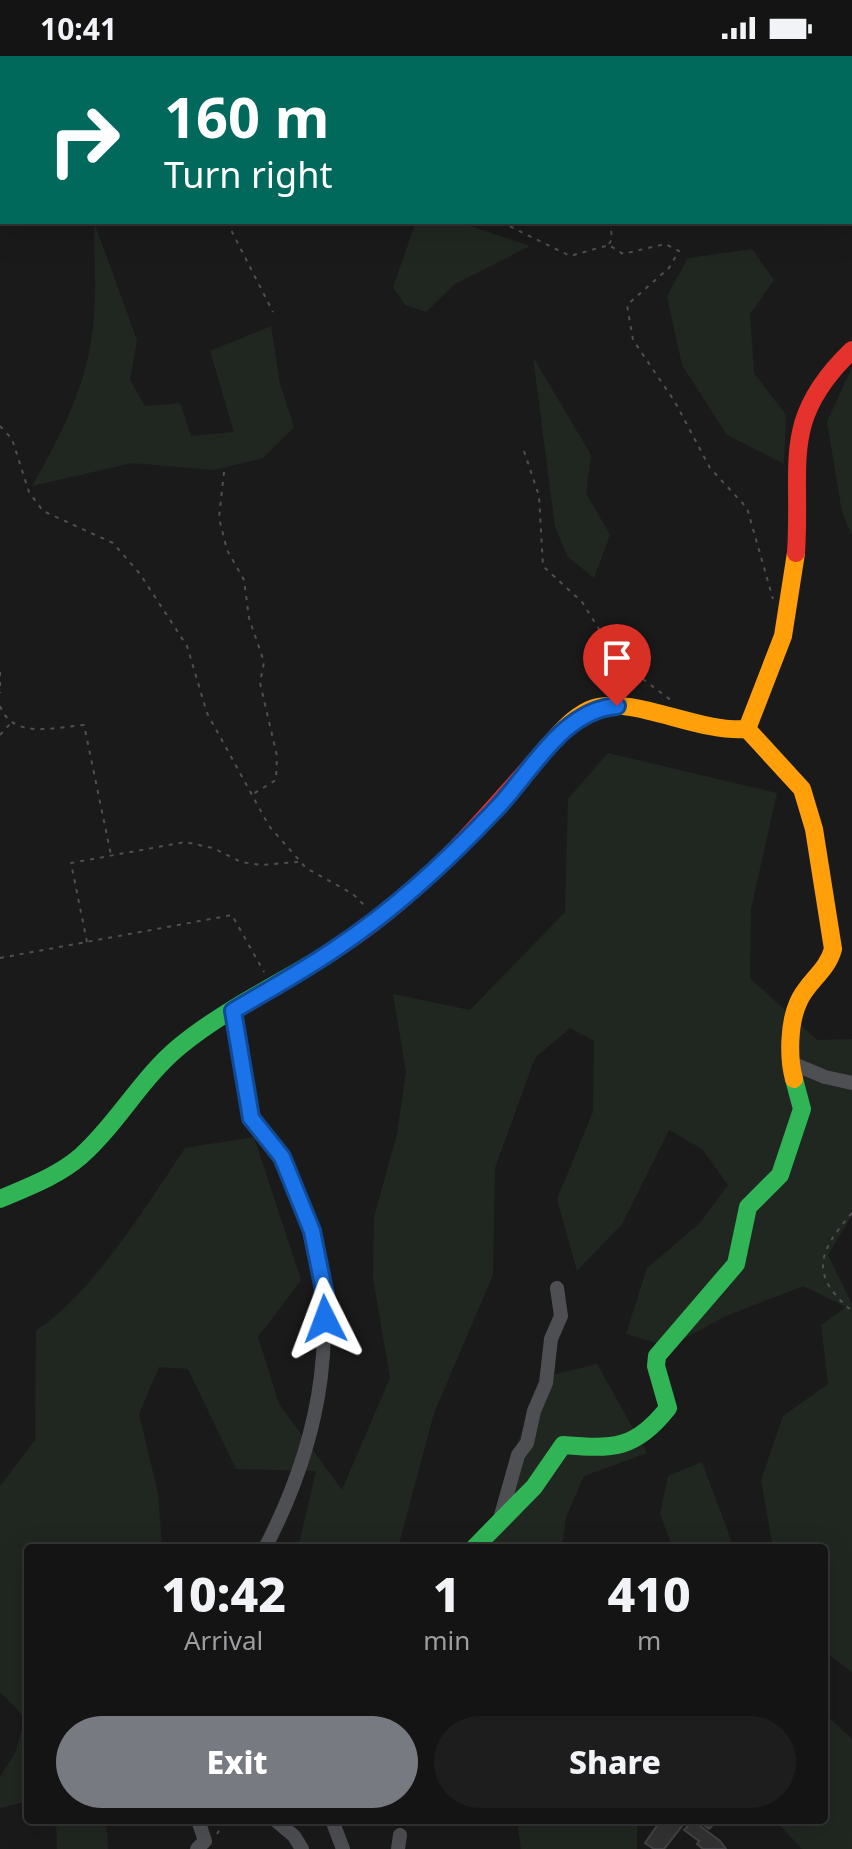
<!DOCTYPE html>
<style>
body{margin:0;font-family:"Noto Sans",sans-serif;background:#1d1d1d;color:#f1f3f6;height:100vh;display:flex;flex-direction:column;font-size:30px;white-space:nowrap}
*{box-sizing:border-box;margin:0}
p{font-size:26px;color:#9d9ea0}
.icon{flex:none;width:44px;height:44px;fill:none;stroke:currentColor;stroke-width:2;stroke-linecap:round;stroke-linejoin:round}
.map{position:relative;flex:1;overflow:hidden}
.details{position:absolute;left:24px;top:1488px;width:804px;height:280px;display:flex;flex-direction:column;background:#141414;border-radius:8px;box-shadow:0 8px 32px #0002,0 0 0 2px #333334}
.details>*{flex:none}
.hud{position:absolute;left:0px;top:0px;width:852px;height:168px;box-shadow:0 8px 32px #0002,0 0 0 2px #333334;background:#00695c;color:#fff;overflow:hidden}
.pin{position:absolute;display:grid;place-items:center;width:68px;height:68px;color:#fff;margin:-82px -34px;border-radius:50% 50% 50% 0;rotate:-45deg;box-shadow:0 0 8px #0007}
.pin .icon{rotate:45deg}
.me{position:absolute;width:88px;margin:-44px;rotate:357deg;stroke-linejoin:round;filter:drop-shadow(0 0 6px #0008)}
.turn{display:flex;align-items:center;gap:28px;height:168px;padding:0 32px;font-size:36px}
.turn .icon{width:104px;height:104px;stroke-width:2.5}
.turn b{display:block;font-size:56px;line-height:68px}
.eta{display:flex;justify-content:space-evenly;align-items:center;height:136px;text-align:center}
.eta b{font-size:48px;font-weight:800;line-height:56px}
.action{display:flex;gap:16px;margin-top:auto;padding:16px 32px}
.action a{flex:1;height:92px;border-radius:48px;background:#787a82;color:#fff;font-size:32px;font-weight:800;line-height:92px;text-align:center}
.action a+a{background:#1d1d1d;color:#f1f3f6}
.status{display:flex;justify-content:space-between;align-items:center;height:56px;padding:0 40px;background:#141414;direction:ltr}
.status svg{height:22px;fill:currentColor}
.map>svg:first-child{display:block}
.green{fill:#202721}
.building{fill:#323232;stroke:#424346;stroke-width:2}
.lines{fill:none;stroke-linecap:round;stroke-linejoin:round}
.path{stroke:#505054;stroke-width:2;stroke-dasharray:4 6;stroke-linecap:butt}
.street{stroke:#4e4f53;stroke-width:14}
.fast{stroke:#30b455;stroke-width:18}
.slow{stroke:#ff9f0a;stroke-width:18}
.jam{stroke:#e5322d;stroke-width:18}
.route-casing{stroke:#114b97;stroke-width:20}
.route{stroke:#1a73e8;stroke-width:14}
</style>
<div class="status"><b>10:41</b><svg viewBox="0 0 49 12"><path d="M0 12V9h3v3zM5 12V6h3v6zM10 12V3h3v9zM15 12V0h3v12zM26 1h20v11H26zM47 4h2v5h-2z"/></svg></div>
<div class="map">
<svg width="852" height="1793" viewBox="0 0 852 1793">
<rect width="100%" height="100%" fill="#1a1a1a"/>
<g class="green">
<path d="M382,0H560L384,2Z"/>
<path d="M94,166L137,284L130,324L145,350L180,347L191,380L234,376L210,295L271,270L280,328L294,371L263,402L214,414L132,407L32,430C61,380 87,329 93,271C97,236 94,200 94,166Z"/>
<path d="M416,166H459L530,190L455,228L426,256L405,249L393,231Z"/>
<path d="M752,193L774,224L750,258L754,317L786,359L784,408L727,379L682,309L667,240L688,202Z"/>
<path d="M533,301L591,399L586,437L610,479L594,522L568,501L555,471Z"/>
<path d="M852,311V480L842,456L827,366Z"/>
<path d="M608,697L777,737L751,853L750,922L817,984L852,983V1159L828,1199L852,1248V1616L824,1595V1492H773L761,1424L783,1360L828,1328L821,1269L846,1251L803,1230L726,1260L669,1291L626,1278L647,1212L700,1167L728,1129L702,1093L669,1074L622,1168L577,1215L557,1143L593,1056L594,985L570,972L535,1002L495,1112L493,1219L434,1357L398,1492H298L316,1415L236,1413L188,1313L159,1311L139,1358L158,1437L162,1492H28V1745L0,1752V1721L16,1695L25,1662L0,1636V1430L35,1384L36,1274C88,1244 151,1143 185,1092L254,1081L301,1224L258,1281L279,1348L342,1434L390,1322L373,1222L374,1161L397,1078L406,1016L393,938L470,954L565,856L568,743Z"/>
<path d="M597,1308L647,1397L584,1420L566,1461L562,1492H487L516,1390L544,1321Z"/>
<path d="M702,1406L734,1492H673L660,1458L668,1420Z"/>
<path d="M824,1657L852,1683V1793H802L775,1764H824Z"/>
<path d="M56,1764H106L108,1793H57Z"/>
<path d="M517,1764H637V1793H521Z"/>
</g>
<g class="building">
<path d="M661,1764H692L720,1785L726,1793H703L697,1788L699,1785L684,1774L690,1768L686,1765L664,1793H654L645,1787Z"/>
<path d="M704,1764H718L709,1773L701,1767Z"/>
</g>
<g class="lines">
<g class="path">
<path d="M141,0L142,2"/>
<path d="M375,0L377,2"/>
<path d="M227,166L273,256"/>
<path d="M501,166L570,200L609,189L623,198L665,188L679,195L669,212L627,249L633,284L675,346L710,412L747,452L773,543"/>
<path d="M609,188L612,183L610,166"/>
<path d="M0,370L12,383L29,436L43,455L113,487L140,518L187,590L207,657L269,770L306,812L353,838L365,850"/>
<path d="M524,395L539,440L543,510L582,546L619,605L672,645"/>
<path d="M224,416L219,462L227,494L244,524L249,562L264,606L260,627L277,700L276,724L253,738"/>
<path d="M0,616V637"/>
<path d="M0,650C13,684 55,671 84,669L111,799"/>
<path d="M0,679L10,668"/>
<path d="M87,886L71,807L185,786L213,792L241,806L261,809L298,806"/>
<path d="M0,902L232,859L264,916"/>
<path d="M852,1157C818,1196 809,1219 852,1255"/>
<path d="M217,1778L226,1764"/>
</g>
<g class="street">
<path d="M233,955C240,986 240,1035 252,1063C259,1078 274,1087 282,1101C291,1113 295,1132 300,1146C346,1262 321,1384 265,1492"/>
<path d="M789,1006L825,1021L852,1027"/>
<path d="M500,1463L518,1399L527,1387L534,1355L546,1327L551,1283L561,1260L557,1232"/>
<path d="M275,1764L294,1780L302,1793"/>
<path d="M332,1764L343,1793"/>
<path d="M197,1793L205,1785L198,1764"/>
<path d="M398,1793L400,1779"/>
</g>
<g class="fast">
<path d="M0,1143C28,1131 58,1120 81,1100C118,1067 141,1022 180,990C225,953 281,927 331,896"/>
<path d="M474,1492L534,1431L563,1389C613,1393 635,1394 668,1352L656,1310L657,1300L736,1208L748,1151L780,1119L802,1053L794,1023"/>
</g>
<g class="slow">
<path d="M747,673L802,733L814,773L833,893C827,916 806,926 798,947C789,967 788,1002 794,1023"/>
<path d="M547,691C560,677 575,658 594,652C635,640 697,677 747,673L783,580L796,497"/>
</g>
<g class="jam">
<path d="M796,497C802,407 779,364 852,294"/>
<path d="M331,896C418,842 481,767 547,691"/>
</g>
</g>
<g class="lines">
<defs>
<path id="route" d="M325,1263V1239L312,1175L282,1101L251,1062L233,955C268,934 305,914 338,891C395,853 448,804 495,754C531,717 562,654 617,650"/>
</defs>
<use href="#route" class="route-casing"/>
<use href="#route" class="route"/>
</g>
</svg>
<div class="pin" style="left:617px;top:650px;background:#d93025"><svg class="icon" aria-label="arrive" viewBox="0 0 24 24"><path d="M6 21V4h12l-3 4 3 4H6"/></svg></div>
<svg class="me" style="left:325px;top:1263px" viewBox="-20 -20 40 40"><path d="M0-17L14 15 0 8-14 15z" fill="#1a73e8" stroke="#fff" stroke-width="4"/></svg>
<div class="hud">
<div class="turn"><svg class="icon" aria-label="right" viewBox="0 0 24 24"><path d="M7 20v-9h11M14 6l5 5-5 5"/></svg><div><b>160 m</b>Turn right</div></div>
</div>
<section class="details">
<div class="eta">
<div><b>10:42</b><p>Arrival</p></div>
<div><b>1</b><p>min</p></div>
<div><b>410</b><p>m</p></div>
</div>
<div class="action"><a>Exit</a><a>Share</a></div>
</section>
</div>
